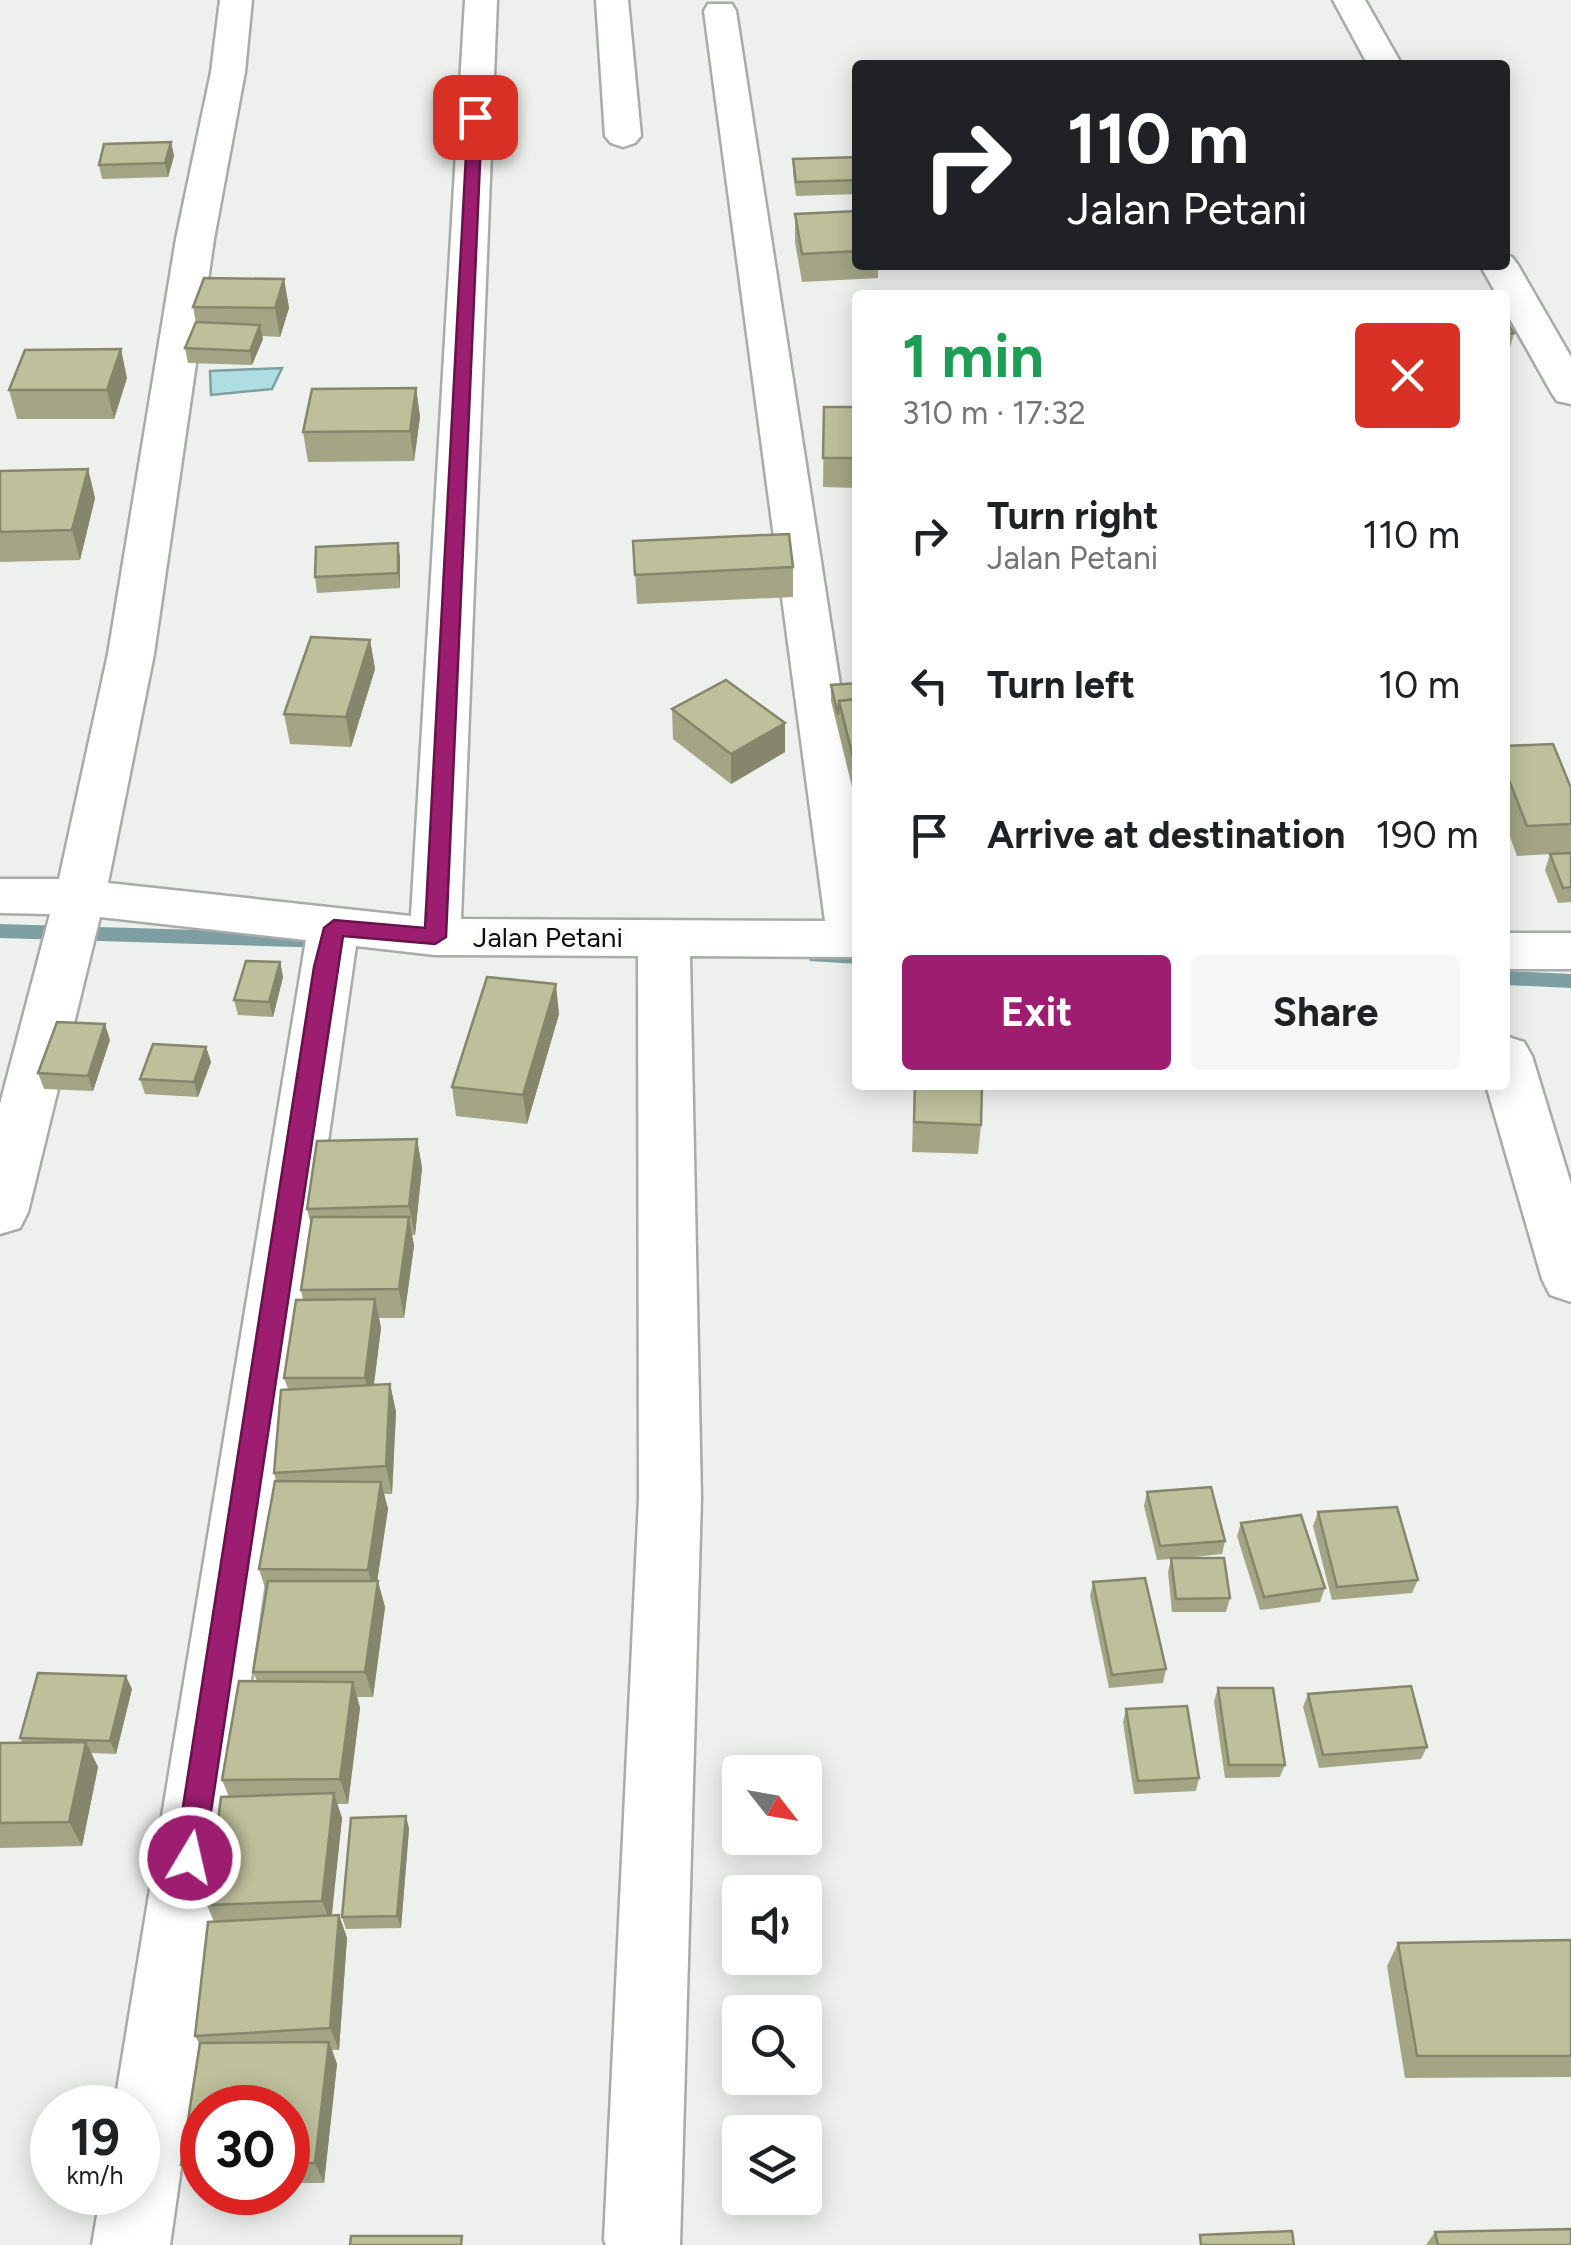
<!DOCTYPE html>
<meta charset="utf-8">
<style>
body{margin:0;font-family:Figtree,sans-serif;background:#f6f6f6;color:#202124;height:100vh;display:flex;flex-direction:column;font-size:38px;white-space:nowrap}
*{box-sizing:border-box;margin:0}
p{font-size:32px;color:#757577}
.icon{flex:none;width:55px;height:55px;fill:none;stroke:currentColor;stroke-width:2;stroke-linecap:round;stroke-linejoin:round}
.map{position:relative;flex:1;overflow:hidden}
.drawer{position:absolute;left:852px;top:290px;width:658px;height:800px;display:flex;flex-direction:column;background:#fff;border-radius:10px;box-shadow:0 5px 25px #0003}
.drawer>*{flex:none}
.guide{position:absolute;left:852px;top:60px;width:658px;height:210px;border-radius:10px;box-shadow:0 5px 25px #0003;background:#202124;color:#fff;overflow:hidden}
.needle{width:65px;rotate:121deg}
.fabs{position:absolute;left:722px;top:1755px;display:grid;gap:20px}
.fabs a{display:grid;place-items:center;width:100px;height:100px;border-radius:10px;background:#fff;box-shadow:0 5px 25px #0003;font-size:50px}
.speed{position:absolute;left:30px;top:2085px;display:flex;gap:20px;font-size:50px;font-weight:700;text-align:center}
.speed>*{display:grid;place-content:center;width:130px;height:130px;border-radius:50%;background:#fff;box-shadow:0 5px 25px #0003;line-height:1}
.speed small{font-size:25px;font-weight:400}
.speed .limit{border:15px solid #d22;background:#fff;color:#111}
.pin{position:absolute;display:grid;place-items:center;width:85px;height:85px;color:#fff;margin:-42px;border-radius:20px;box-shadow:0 5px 15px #0006}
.me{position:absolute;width:110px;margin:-55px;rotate:9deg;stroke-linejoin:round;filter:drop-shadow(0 0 8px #0008)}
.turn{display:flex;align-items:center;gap:35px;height:210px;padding:0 50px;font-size:45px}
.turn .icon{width:130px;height:130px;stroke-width:2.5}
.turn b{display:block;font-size:70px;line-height:85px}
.round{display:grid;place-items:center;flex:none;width:105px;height:105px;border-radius:10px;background:#f6f6f6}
.summary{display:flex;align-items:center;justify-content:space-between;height:170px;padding:0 50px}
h1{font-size:60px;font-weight:700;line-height:75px;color:#1e9e55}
.action{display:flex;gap:20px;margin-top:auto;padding:20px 50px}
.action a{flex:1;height:115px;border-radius:10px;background:#9d1d71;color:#fff;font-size:40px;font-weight:700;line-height:115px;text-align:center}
.action a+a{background:#f6f6f6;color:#202124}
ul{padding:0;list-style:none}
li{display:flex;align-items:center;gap:30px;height:150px;padding:0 50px}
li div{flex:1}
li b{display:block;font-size:38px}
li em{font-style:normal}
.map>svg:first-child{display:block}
.water{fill:#afdee2;stroke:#7e9fa2;stroke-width:2.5}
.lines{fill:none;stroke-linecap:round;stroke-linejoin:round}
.stream{fill:#7e9fa2;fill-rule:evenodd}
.minor-casing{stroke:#a8aba8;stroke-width:5}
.minor{fill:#fff;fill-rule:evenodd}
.wall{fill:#a3a585}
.shaded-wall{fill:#85866c}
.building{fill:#bec09b;stroke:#85866c;stroke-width:2.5}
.route{fill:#9d1d71;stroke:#661349;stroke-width:2.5}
.labels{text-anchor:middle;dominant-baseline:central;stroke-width:10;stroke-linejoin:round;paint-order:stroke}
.street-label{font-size:28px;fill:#0c0d0c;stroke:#fbfdfa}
</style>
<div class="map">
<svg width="1571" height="2245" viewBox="0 0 1571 2245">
<rect width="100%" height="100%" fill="#edf0ed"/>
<path class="water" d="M282,368L272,389L211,395L210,371Z"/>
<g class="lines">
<g class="stream">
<path d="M0,924L333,934L342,941L333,948L0,938Z"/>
<path d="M817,949L858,950V964L810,961L808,956L810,951Z"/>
<path d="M1505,971L1571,974V988L1505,985Z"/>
</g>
<defs>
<g id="minor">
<path d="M220,0H252L245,72L214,239L154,654L108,883L411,916L465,0H497L461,919L825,921L704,11L708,4H732L736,11L858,801V957L690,956L701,1498L680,2245H606L604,2240L639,1498L638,956L435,955L356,946L170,2245H92L101,2192H138V2108H114L306,940L100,917L28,1212L20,1228L0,1234V1104L50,914L0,913V879H59L108,654L176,239L211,72Z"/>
<path d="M596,0H628L641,136L635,143L623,147L611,143L605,136Z"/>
<path d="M1333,0H1365L1402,65H1368Z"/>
<path d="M1505,255L1512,257L1518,265L1571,357V404L1557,401L1551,392L1505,310V295H1497L1480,265H1505Z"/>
<rect x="1505" y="933" width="66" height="36"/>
<path d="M1505,1036L1524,1042L1532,1056L1571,1184V1302L1550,1295L1542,1279L1486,1085H1505Z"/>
</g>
</defs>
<use href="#minor" class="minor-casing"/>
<use href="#minor" class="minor"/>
</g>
<g class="wall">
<path d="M171,142L174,156L168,177L102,179L99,165Z"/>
<path d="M858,157V194L796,196L793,174V159Z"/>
<path d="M858,211V265H878V278L802,282L795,242V214Z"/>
<path d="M284,279L289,308L280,337L262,336L263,339L252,365L188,363L185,348L196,323L193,307Z"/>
<path d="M1505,320L1514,333L1510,348H1505Z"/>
<path d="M127,378L114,419H17L9,390Z"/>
<path d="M416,388L420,417L414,461L308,462L303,432Z"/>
<path d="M824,407H858V488L823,487Z"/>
<path d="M88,469L95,498L80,560L0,562V471Z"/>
<path d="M633,541L793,567V597L637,604Z"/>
<path d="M398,543L400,558V588L317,593L315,577Z"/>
<path d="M370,640L375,669L351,747L290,744L284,714Z"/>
<path d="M858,683V811L831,701V685Z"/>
<path d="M672,709L785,752L731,784L673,739Z"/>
<path d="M1505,746L1571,788V853L1517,856L1505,823Z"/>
<path d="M1571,853V902L1558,903L1545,870L1550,854Z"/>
<path d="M280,962L283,977L273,1017L238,1015L234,1000Z"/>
<path d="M559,1014L527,1124L456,1116L452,1087Z"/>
<path d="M110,1040L93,1091L44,1089L38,1073Z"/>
<path d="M206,1047L211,1062L198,1097L145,1094L140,1079Z"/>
<path d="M914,1085L981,1125L978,1154L912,1152Z"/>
<path d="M417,1139L422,1168L415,1235H412L414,1246L404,1318H379L381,1328L374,1385L390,1384L396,1412L392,1494H384L388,1509L377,1581L385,1607L373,1697H357L360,1708L348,1804H337L342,1818L331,1915H339L347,1938L339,2050H332L337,2064L324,2183H288V2108H202V2185H193L181,2165L200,2045L195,2036L214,1922L207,1905L229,1797L222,1780L257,1681L253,1672L266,1591L259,1569L276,1481L274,1473L288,1389L284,1378L303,1300L301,1290L311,1225L307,1209Z"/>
<path d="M1147,1492L1225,1541L1222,1554L1184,1558L1230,1598L1226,1612H1172L1168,1572L1171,1559L1157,1560L1144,1506Z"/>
<path d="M1318,1512L1418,1580L1412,1593L1332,1600L1313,1526Z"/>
<path d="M1241,1523L1325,1588L1320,1602L1260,1610L1237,1536Z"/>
<path d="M1093,1582L1166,1669L1163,1683L1109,1688L1090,1596Z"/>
<path d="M1218,1688L1285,1765L1280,1777L1225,1778L1214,1701Z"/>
<path d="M132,1689L116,1754L91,1753L98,1767L82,1846L0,1848V1743H23L20,1738Z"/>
<path d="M1308,1694L1427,1747L1421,1759L1319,1768L1303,1707Z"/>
<path d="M1126,1709L1199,1778L1196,1791L1134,1794L1123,1722Z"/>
<path d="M406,1816L409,1829L401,1928L346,1929L342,1917Z"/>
<path d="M1571,1940V2077L1405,2078L1387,1966L1398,1943Z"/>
<path d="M1435,2232L1571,2245H1426Z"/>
</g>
<g class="shaded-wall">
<path d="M171,142L174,156L168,177L165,163Z"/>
<path d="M284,279L289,308L280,337L275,308Z"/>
<path d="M260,325L263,339L252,365L250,351Z"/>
<path d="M121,349L127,378L114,419L107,390Z"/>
<path d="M416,388L420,417L414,461L410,431Z"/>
<path d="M88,469L95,498L80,560L72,530Z"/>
<path d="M398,543L400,558V588L398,573Z"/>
<path d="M370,640L375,669L351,747L346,717Z"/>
<path d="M785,723V752L731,784V754Z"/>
<path d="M280,962L283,977L273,1017L269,1002Z"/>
<path d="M556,984L559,1014L527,1124L523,1095Z"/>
<path d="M105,1024L110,1040L93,1091L88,1076Z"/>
<path d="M206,1047L211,1062L198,1097L194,1082Z"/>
<path d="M417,1139L422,1168L415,1235L409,1206Z"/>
<path d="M409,1217L414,1246L404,1318L399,1289Z"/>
<path d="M375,1299L381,1328L371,1406L365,1378Z"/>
<path d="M390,1384L396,1412L392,1494L386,1466Z"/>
<path d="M381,1482L388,1509L375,1596L368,1570Z"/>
<path d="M378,1581L385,1607L373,1697L365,1672Z"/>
<path d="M126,1676L132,1689L116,1754L110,1741Z"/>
<path d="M353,1682L360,1708L348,1804L340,1779Z"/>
<path d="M86,1742L98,1767L82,1846L69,1822Z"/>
<path d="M334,1793L342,1818L331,1924L322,1901Z"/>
<path d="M406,1816L409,1829L401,1928L397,1916Z"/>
<path d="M339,1915L347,1938L339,2050L330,2028Z"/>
<path d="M329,2042L337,2064L324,2183L315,2163Z"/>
</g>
<g class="building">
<path d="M171,142L165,163L99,165L104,144Z"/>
<path d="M858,157V180L796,182L793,159Z"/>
<path d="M858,211V251L802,254L795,214Z"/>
<path d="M204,278L284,279L275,308L193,307Z"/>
<path d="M1505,320L1514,333L1505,334Z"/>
<path d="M196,322L260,325L250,351L185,348Z"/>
<path d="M121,349L107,390H9L25,350Z"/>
<path d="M416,388L410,431L303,432L312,389Z"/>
<path d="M824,407H858V458H823Z"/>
<path d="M88,469L72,530L0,532V471Z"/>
<path d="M789,534L793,567L635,575L633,541Z"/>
<path d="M398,543V573L315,577L316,547Z"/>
<path d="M311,637L370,640L346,717L284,714Z"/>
<path d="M726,680L785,723L731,754L672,709Z"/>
<path d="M858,683V699L839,701L838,715L831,685Z"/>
<path d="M858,699V777L839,701Z"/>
<path d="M1553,744L1571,788V824L1527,826L1505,770V746Z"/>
<path d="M1571,853V887L1563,888L1550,854Z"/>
<path d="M246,961L280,962L269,1002L234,1000Z"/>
<path d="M487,977L556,984L523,1095L452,1087Z"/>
<path d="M57,1022L105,1024L88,1076L38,1073Z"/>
<path d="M153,1044L206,1047L194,1082L140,1079Z"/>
<path d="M915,1085H982L981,1125L914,1122Z"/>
<path d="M417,1139L409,1206L307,1209L317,1141Z"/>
<path d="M312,1217H409L399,1289L301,1290Z"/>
<path d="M375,1299L365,1378H284L296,1300Z"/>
<path d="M390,1384L386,1466L274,1473L281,1390Z"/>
<path d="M275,1481L381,1482L368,1570L259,1569Z"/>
<path d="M1211,1487L1225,1541L1160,1546L1147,1492Z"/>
<path d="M1397,1507L1418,1580L1337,1587L1318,1512Z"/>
<path d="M1301,1515L1325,1588L1264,1597L1241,1523Z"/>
<path d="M1171,1558H1224L1230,1598L1176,1599Z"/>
<path d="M1145,1578L1166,1669L1112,1675L1093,1582Z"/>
<path d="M268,1581H378L365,1672H253Z"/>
<path d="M38,1673L126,1676L110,1741L20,1738Z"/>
<path d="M239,1681L353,1682L340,1779L222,1780Z"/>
<path d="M1411,1686L1427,1747L1323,1755L1308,1694Z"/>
<path d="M1218,1688H1273L1285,1765H1229Z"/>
<path d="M1187,1706L1199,1778L1138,1781L1126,1709Z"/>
<path d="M86,1742L69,1822L0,1823V1743Z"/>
<path d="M334,1793L322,1901L207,1905L221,1797Z"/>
<path d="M406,1816L397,1916L342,1917L351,1818Z"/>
<path d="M339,1915L330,2028L195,2036L208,1922Z"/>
<path d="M1571,1940V2056H1417L1398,1943Z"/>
<path d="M329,2042L315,2163H288V2108H202V2165H181L200,2043Z"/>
<path d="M1571,2229V2245H1438L1435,2232Z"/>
<path d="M1292,2231L1294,2245H1201L1200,2235Z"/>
<path d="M351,2236H462L461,2245H350Z"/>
</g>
<path class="route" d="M475,113L482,117L446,937L435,944L343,936L204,1858L200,1868L190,1872L179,1868L175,1858L314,967L324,928L334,920L425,928L468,117Z"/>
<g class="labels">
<g class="street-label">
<text x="548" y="937">Jalan Petani</text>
</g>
</g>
</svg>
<div class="fabs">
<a><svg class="needle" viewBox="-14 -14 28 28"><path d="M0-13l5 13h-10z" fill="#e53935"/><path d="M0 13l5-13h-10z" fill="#757577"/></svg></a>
<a><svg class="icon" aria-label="sound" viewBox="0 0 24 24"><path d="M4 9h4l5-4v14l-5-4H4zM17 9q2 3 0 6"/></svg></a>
<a><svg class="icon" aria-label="search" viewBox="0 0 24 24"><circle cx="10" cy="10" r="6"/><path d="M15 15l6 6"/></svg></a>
<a><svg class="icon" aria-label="layers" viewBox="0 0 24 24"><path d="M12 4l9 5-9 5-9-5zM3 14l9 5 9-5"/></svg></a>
</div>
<div class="speed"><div>19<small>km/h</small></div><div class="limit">30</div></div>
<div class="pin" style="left:475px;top:117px;background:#d93025"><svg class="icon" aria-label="arrive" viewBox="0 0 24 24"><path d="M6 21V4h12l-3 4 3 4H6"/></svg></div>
<svg class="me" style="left:190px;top:1858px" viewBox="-20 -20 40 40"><circle r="17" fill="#9d1d71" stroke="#fff" stroke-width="3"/><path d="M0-11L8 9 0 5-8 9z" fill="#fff"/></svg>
<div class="guide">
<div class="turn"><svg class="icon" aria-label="right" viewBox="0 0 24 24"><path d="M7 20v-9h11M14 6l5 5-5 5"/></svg><div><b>110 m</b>Jalan Petani</div></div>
</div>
<section class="drawer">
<div class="summary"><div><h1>1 min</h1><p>310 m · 17:32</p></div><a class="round" style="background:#d93025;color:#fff"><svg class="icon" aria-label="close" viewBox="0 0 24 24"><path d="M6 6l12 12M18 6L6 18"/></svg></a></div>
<ul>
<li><svg class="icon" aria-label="right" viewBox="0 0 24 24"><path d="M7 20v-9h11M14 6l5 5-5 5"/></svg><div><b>Turn right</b><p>Jalan Petani</p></div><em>110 m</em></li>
<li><svg class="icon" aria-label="left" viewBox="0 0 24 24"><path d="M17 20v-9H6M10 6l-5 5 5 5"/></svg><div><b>Turn left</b></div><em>10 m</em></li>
<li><svg class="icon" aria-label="arrive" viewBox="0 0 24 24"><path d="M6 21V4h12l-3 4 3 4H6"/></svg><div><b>Arrive at destination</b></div><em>190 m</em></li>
</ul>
<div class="action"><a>Exit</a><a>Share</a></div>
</section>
</div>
